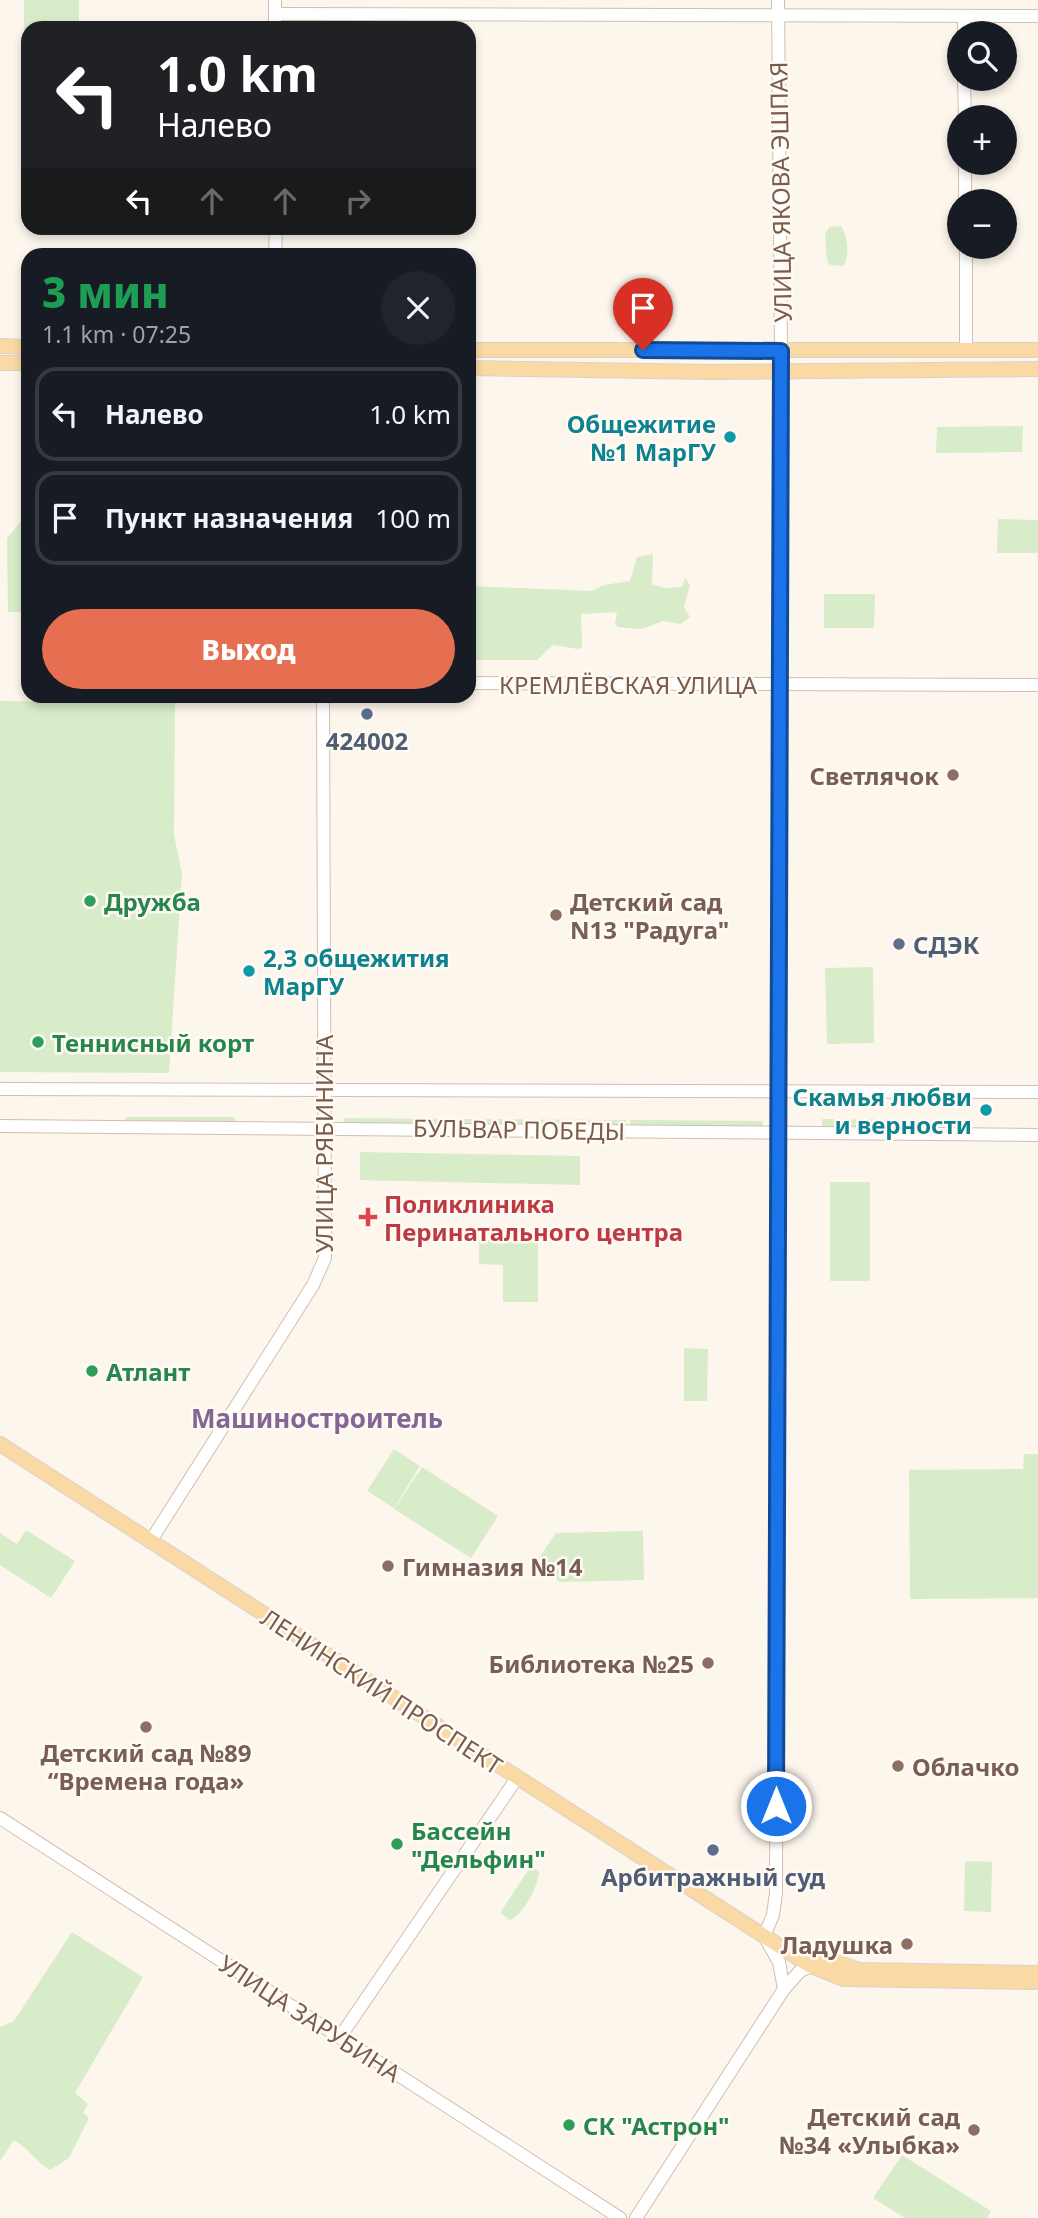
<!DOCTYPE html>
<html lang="ru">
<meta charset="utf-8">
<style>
body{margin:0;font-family:"Noto Sans",sans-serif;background:#20242c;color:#f1f3f6;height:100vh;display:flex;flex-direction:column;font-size:26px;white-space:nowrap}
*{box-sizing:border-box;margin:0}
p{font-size:23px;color:#9ea1a6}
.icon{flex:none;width:38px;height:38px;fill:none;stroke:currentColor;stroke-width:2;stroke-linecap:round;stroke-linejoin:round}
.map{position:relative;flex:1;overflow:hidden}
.sheet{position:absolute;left:21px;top:248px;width:455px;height:455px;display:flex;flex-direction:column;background:#171b24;border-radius:21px;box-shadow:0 4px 10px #0003}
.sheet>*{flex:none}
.hud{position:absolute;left:21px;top:21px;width:455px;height:214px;border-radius:21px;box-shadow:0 4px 10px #0003;background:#202124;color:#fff;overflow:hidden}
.fabs{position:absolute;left:947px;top:21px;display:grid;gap:14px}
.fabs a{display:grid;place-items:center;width:70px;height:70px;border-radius:50%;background:#171b24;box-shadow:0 4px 10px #0003;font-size:35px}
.pin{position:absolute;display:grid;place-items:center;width:60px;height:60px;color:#fff;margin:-72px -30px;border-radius:50% 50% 50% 0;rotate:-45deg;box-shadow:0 0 7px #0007}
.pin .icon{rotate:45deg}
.me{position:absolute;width:77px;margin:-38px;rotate:0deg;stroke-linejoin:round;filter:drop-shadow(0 0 5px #0008)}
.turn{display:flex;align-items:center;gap:24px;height:147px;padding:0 21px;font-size:32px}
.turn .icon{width:91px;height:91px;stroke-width:2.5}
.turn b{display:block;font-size:49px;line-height:60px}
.lanes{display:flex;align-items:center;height:66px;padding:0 21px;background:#0003;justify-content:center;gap:35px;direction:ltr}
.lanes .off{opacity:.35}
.round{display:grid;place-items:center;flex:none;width:74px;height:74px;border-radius:37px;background:#20242c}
.head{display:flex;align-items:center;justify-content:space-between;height:119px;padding:0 21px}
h1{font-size:42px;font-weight:800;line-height:52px;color:#1e9e55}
.action{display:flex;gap:14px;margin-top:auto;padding:14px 21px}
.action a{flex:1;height:80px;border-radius:42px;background:#e76f51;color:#fff;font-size:28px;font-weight:800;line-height:80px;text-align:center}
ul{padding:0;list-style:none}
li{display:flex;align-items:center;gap:21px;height:94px;margin:0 14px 10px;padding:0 7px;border:4px solid #363941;border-radius:21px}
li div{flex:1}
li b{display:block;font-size:26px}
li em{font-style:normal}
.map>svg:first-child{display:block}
.green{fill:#d8ecc9}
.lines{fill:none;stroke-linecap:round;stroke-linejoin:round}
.minor-casing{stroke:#d1beb0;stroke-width:14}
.major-casing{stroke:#dad1cd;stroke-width:16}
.minor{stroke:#fff;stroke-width:12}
.major{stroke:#fbd9a5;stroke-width:14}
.route-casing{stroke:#114b97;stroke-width:18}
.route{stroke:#1a73e8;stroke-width:12}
.culture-dot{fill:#0f9aa8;stroke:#fffaf3;stroke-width:2.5}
.service-dot{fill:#5c6f8a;stroke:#fffaf3;stroke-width:2.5}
.education-dot{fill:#8d6e63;stroke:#fffaf3;stroke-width:2.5}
.leisure-dot{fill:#2e9e5b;stroke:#fffaf3;stroke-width:2.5}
.health-dot{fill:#e0444e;stroke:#fffaf3;stroke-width:2.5}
.labels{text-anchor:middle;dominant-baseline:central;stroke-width:5;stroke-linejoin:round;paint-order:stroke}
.street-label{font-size:24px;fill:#7a5c4d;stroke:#fffaf3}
.culture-label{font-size:24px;font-weight:bold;fill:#0d838f;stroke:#fffaf3;text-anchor:end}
.service-label{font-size:24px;font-weight:bold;fill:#4e5e75;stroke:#fffaf3}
.education-label{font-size:24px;font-weight:bold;fill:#785e54;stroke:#fffaf3;text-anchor:end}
.leisure-label{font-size:24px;font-weight:bold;fill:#27864d;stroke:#fffaf3;text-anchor:start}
.health-label{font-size:24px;font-weight:bold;fill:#be3a42;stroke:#fffaf3;text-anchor:start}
.neighbourhood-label{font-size:26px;font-weight:bold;fill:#846695;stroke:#fffaf3}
</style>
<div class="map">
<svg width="1038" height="2218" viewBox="0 0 1038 2218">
<rect width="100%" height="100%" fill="#fdf6ec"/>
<g class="green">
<path d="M24,0H79V28H28V70H24Z"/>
<path d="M841,226C848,236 850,257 843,266L830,265L827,260L825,235L829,227Z"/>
<path d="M1023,426L1022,452L936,453L937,427Z"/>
<path d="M28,514V612H8L7,538Z"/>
<path d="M998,519L1038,520V553H997Z"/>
<path d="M653,554L652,584L664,588L682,587L685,578L690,585L684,607L690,617L681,624L663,621L642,629L618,627L615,624L617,612L581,614L582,647L578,649L553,645L537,660H469V586L592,591L604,585L630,581L637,557Z"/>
<path d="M824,594H875L874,628H824Z"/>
<path d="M0,701L175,703L174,835L182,873L169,1073L0,1072Z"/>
<path d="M873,967L874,1043L827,1044L825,968Z"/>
<rect x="125" y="1117" width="110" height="7"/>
<path d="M344,1118L452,1119V1123H344Z"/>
<path d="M456,1119L626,1120V1125L456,1124Z"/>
<path d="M822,1119L929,1120V1127L822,1126Z"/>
<path d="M630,1120L763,1121V1126L630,1125Z"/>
<path d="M360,1152L580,1156V1185L360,1180Z"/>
<rect x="830" y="1182" width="40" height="99"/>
<path d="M479,1240H538V1302H503V1265L479,1264Z"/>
<path d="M684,1348L708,1349L707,1401H684Z"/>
<path d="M394,1449L420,1466L394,1508L367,1491Z"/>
<path d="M1024,1454H1038V1598L910,1599L909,1470L1023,1469Z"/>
<path d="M422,1467L498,1516L471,1558L394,1509Z"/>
<path d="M26,1530L75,1561L51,1598L0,1565V1533L17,1544Z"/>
<path d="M643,1531L644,1580L559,1582L538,1559L556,1533Z"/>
<path d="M519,1856L539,1872C538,1886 524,1914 510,1920L500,1913L529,1869L517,1861Z"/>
<path d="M965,1861L992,1862L991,1912L964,1911Z"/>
<path d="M72,1932L143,1977L75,2093L88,2104L83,2113L89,2118L69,2158L50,2170C35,2161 29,2149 14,2140L0,2161V2027L14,2021Z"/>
<path d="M902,2155L991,2211L987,2218H905L873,2198Z"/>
</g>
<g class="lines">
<defs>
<g id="minor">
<path d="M275,0V28"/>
<path d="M778,0L781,351"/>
<path d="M275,14L1038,16"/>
<path d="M964,16V33"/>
<path d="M964,79L965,117"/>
<path d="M965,163V201"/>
<path d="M966,247V351"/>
<path d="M275,256L276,228"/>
<path d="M781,371L776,1893L773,1915L764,1936L779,1962L784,1989"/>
<path d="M469,683L1038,685"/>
<path d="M0,1089L1038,1092"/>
<path d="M0,1126L1038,1135"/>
<path d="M150,1542L313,1285L325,1258L323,696"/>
<path d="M0,1818L620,2218"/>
<path d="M340,2037L517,1778"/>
<path d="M636,2218L784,1989L800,1971L816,1964"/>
</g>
<g id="major">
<path d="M0,346L28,347"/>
<path d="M469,350H1038"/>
<path d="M0,363H28"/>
<path d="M469,368L712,372L1038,369"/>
<path d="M0,1444L809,1965L844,1979L1038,1982"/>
<path d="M788,1945L859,1970L1038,1973"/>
</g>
</defs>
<use href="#minor" class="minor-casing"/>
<use href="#major" class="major-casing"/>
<use href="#minor" class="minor"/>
<use href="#major" class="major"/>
</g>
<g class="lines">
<defs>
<path id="route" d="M643,350L781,351L776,1806"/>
</defs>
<use href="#route" class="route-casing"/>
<use href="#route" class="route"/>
</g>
<g class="culture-dot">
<circle cx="730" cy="437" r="7"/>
<circle cx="249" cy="971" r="7"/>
<circle cx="986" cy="1110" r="7"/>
</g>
<g class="service-dot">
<circle cx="367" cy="714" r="7"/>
<circle cx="899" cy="944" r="7"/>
<circle cx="713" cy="1850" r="7"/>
</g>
<g class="education-dot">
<circle cx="953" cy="775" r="7"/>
<circle cx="556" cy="915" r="7"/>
<circle cx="388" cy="1566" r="7"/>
<circle cx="708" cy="1663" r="7"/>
<circle cx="146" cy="1727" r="7"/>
<circle cx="898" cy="1766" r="7"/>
<circle cx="907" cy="1944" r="7"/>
<circle cx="974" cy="2130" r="7"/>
</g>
<g class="leisure-dot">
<circle cx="90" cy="901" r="7"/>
<circle cx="38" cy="1042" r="7"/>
<circle cx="92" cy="1371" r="7"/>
<circle cx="397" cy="1844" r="7"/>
<circle cx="569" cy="2125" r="7"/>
</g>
<path class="health-dot" d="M364.5 1206.5h7v7h7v7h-7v7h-7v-7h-7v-7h7z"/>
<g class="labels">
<g class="street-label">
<text transform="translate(780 192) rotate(-91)">УЛИЦА ЯКОВА ЭШПАЯ</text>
<text x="628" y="684">КРЕМЛЁВСКАЯ УЛИЦА</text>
<text transform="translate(519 1129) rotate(1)">БУЛЬВАР ПОБЕДЫ</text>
<text transform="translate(323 1144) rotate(-90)">УЛИЦА РЯБИНИНА</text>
<text transform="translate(382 1691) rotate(33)">ЛЕНИНСКИЙ ПРОСПЕКТ</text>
<text transform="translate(310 2018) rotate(33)">УЛИЦА ЗАРУБИНА</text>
</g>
<g class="culture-label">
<text x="716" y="423">Общежитие<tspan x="716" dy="28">№1 МарГУ</tspan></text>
<text x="263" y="957" text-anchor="start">2,3 общежития<tspan x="263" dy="28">МарГУ</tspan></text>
<text x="972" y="1096">Скамья любви<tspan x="972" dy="28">и верности</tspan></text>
</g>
<g class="service-label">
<text x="367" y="740">424002</text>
<text x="913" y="944" text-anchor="start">СДЭК</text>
<text x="713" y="1876">Арбитражный суд</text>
</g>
<g class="education-label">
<text x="939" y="775">Светлячок</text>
<text x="570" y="901" text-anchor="start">Детский сад<tspan x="570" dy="28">N13 "Радуга"</tspan></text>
<text x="402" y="1566" text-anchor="start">Гимназия №14</text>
<text x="694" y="1663">Библиотека №25</text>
<text x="146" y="1752" text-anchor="middle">Детский сад №89<tspan x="146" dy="28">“Времена года»</tspan></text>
<text x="912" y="1766" text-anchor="start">Облачко</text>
<text x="893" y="1944">Ладушка</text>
<text x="960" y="2116">Детский сад<tspan x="960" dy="28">№34 «Улыбка»</tspan></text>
</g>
<g class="leisure-label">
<text x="104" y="901">Дружба</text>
<text x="52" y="1042">Теннисный корт</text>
<text x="106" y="1371">Атлант</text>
<text x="411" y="1830">Бассейн<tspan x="411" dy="28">"Дельфин"</tspan></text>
<text x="583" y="2125">СК "Астрон"</text>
</g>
<g class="health-label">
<text x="384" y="1203">Поликлиника<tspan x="384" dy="28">Перинатального центра</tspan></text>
</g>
<g class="neighbourhood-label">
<text x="317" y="1418">Машиностроитель</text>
</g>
</g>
</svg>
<div class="fabs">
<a><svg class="icon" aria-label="search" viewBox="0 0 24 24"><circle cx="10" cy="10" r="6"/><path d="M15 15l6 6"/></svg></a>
<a>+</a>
<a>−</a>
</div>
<div class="pin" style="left:643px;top:350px;background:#d93025"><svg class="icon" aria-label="arrive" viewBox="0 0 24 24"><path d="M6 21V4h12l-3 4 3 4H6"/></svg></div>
<svg class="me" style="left:776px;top:1806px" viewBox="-20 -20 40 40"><circle r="17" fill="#1a73e8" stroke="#fff" stroke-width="3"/><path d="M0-11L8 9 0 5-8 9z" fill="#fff"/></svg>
<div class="hud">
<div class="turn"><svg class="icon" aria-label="left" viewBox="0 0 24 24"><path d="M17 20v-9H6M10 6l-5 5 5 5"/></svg><div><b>1.0 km</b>Налево</div></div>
<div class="lanes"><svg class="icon" aria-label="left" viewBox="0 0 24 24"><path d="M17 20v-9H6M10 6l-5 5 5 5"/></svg><svg class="icon off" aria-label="ahead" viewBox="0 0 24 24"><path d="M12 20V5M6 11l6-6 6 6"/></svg><svg class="icon off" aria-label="ahead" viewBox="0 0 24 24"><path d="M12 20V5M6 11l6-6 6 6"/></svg><svg class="icon off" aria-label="right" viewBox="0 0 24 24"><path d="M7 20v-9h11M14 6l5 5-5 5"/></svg></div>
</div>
<section class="sheet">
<div class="head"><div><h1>3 мин</h1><p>1.1 km · 07:25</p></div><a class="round"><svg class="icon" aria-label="close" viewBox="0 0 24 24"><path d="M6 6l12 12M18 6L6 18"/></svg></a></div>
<ul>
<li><svg class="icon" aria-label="left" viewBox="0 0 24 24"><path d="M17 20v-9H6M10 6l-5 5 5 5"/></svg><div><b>Налево</b></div><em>1.0 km</em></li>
<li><svg class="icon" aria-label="arrive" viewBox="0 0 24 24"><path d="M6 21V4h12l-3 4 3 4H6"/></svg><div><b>Пункт назначения</b></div><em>100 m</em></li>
</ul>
<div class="action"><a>Выход</a></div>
</section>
</div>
